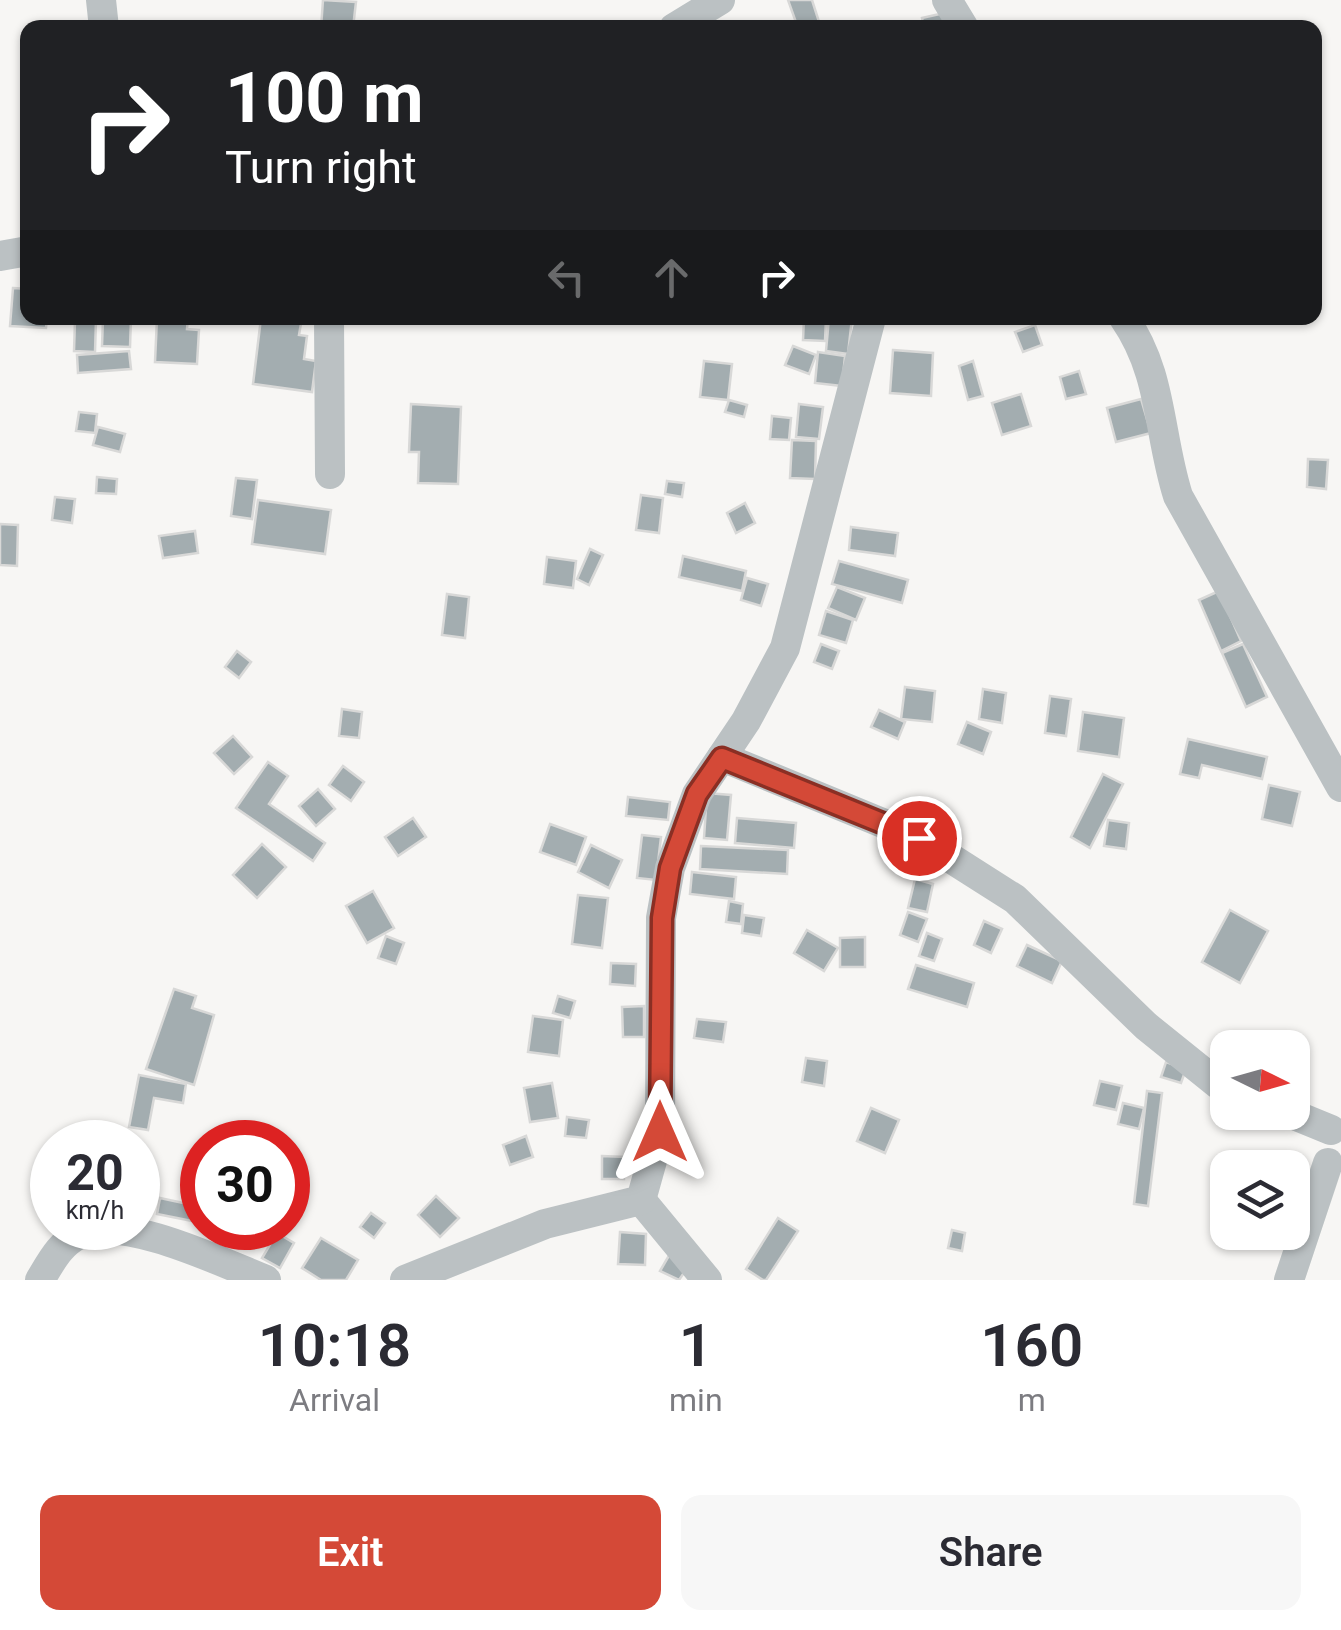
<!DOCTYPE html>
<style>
body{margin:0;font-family:Roboto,sans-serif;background:#f7f7f7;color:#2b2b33;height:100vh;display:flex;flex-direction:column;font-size:38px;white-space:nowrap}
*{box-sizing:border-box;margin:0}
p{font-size:32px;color:#7c7c81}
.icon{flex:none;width:55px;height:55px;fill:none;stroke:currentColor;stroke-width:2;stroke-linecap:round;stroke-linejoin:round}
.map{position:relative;height:1280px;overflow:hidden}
.panel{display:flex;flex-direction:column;background:#fff;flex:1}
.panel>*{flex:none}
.top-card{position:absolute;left:20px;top:20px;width:1302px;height:305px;border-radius:20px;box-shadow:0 2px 8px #0004;background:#202124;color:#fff;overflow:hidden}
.needle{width:65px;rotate:95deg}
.fabs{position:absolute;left:1210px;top:1030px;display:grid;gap:20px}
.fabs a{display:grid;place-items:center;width:100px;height:100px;border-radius:20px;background:#fff;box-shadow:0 2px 8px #0004;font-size:50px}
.speed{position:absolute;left:30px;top:1120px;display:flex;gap:20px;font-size:50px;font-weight:700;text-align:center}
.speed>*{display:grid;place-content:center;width:130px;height:130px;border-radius:50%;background:#fff;box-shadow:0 2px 8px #0004;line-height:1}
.speed small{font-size:25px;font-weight:400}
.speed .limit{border:15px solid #d22;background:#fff;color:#111}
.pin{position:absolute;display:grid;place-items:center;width:85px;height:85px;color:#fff;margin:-42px;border:5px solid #fff;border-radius:50%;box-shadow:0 2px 10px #0007}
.me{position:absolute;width:110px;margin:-55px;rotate:0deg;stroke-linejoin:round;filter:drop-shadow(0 0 8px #0008)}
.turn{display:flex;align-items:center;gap:35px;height:210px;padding:0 40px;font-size:45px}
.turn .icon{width:130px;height:130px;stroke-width:2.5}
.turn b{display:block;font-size:70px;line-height:85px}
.lanes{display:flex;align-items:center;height:95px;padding:0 40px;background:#0003;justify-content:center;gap:50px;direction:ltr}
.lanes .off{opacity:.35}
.eta{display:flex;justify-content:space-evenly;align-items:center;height:170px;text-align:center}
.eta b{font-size:60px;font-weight:600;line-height:70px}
.button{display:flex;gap:20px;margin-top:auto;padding:20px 40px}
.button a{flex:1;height:115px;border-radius:20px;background:#d44937;color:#fff;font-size:40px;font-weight:600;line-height:115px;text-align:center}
.button a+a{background:#f7f7f7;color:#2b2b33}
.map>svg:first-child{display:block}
.building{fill:#a3adb0;stroke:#d8d8d7;stroke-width:2.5}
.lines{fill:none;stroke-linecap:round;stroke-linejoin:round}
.street{stroke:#bbc1c3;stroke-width:30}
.route-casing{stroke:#8a2f24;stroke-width:25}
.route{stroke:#d44937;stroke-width:18}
</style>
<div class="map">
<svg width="1341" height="1280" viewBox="0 0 1341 1280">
<rect width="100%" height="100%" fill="#f7f6f4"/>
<g class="building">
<path d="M323,0L356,2L353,28H321Z"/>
<path d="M788,0H812L821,28H798Z"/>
<path d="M944,13L948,28H924L922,18Z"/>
<path d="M13,288L28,289V318H47L46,328L10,326Z"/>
<path d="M103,318H131L130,347L102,346Z"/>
<path d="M157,318H188L187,329L199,330L197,364L155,362Z"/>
<path d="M261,318H302L299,335L307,336L304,359L316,361L312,392L253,384Z"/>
<path d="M804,318H826L825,341L803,340Z"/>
<path d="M829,318H852L848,354L826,351Z"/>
<path d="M75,320H96L95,352L74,351Z"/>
<path d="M1035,325L1042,345L1023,352L1015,332Z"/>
<path d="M793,346L816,355L809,374L785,365Z"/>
<path d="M893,350L933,353L931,396L890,393Z"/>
<path d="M129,351L131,369L78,373L77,355Z"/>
<path d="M818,352L845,356L842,386L815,383Z"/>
<path d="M704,361L732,364L728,400L700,397Z"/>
<path d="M973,361L983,396L968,400L959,366Z"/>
<path d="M1079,371L1086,394L1066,399L1060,377Z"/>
<path d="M1021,394L1031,426L1002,435L992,403Z"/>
<path d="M1141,399L1151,433L1116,442L1107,408Z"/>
<path d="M729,400L747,405L744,417L725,412Z"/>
<path d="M411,404L461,407L458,484L418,483L419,452H409Z"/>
<path d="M799,404L823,407L819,439L796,437Z"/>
<path d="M79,412L97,414L95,433L76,431Z"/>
<path d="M772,416L791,418L789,440L770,439Z"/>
<path d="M98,427L125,434L120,452L93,445Z"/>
<path d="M792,440L816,441L815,479L790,478Z"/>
<path d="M1308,459L1328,460L1326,489L1307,487Z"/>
<path d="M97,477L117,479L116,494L96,493Z"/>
<path d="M236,478L257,480L252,519L231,516Z"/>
<path d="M667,481L684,483L682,497L665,494Z"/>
<path d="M641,495L663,498L659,533L636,530Z"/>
<path d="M55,497L75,499L72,523L52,520Z"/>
<path d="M258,500L331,510L325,554L252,544Z"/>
<path d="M745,503L755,523L736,533L727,513Z"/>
<path d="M0,524L18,525L17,566L0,565Z"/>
<path d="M851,527L898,533L895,556L849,550Z"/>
<path d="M195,531L198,553L163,558L159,536Z"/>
<path d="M590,549L603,555L589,585L577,579Z"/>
<path d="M683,556L746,571L742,591L679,577Z"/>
<path d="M547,557L576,561L573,588L544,584Z"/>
<path d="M839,561L908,580L902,603L832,584Z"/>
<path d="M747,578L768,584L761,606L741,600Z"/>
<path d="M837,587L865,598L856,620L828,608Z"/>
<path d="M1219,591L1241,641L1221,651L1199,600Z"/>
<path d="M447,594L469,597L465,638L442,635Z"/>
<path d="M826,611L853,620L846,643L819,635Z"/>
<path d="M821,644L839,651L832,669L814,662Z"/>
<path d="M1243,644L1267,697L1246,707L1222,653Z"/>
<path d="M237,651L251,662L239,678L225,667Z"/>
<path d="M905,687L935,691L932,722L901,719Z"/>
<path d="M983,689L1006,693L1002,723L979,719Z"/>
<path d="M1050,696L1071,699L1066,736L1045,733Z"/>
<path d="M342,709L362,712L359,738L339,736Z"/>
<path d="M879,710L905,722L898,739L871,727Z"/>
<path d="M1083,712L1124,718L1119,757L1078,751Z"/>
<path d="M967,722L991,732L983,754L958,744Z"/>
<path d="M233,736L252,757L234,774L214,753Z"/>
<path d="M1188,739L1267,757L1262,779L1202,765L1199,778L1180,774Z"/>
<path d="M268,762L288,776L269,804L325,843L313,861L236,808Z"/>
<path d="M343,766L364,782L351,801L329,785Z"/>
<path d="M1103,774L1123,784L1090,848L1071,837Z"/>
<path d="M1269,785L1300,792L1292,826L1262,819Z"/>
<path d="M318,789L335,809L316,826L299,806Z"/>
<path d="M707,793L731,795L727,840L704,838Z"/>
<path d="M628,797L670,802L668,820L626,816Z"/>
<path d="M413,818L426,837L398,856L385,837Z"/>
<path d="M737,818L796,823L794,848L735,843Z"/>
<path d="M1108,820L1129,823L1126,849L1104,846Z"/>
<path d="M550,824L586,837L576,865L540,852Z"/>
<path d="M642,835L661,837L656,880L637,878Z"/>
<path d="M262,844L286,867L257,898L233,875Z"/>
<path d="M591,845L622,860L609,888L578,872Z"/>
<path d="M701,846L788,850L787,874L700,869Z"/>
<path d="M692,872L736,877L734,899L690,894Z"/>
<path d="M915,879L933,884L927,912L908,908Z"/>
<path d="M373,891L394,928L367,943L346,906Z"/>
<path d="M578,895L608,898L602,948L572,944Z"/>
<path d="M729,901L743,904L741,924L726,922Z"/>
<path d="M1230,910L1268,931L1240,983L1202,962Z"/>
<path d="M908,912L927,919L918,942L900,935Z"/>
<path d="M744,915L764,918L761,936L742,933Z"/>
<path d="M984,921L1002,929L991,953L974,945Z"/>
<path d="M807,930L838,948L824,971L794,953Z"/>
<path d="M927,933L942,939L934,961L919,956Z"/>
<path d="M386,936L404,943L396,964L378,958Z"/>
<path d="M865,937V967H840V938Z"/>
<path d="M1027,945L1062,961L1052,983L1017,966Z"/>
<path d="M611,963L636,964L635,986L610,984Z"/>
<path d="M916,965L974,983L967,1007L908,989Z"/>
<path d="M174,989L196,996L192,1008L214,1015L194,1085L146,1069Z"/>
<path d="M558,996L575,1001L570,1018L553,1013Z"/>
<path d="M644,1006V1037H623L622,1007Z"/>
<path d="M533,1016L563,1020L559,1056L528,1052Z"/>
<path d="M697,1019L726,1022L723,1042L694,1038Z"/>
<path d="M806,1058L827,1061L824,1086L802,1082Z"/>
<path d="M1166,1062L1186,1069L1181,1083L1161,1077Z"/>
<path d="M139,1075L186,1084L183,1103L154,1098L148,1130L129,1127Z"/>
<path d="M1100,1081L1122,1086L1116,1110L1094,1105Z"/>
<path d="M552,1083L558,1118L530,1122L524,1088Z"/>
<path d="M1147,1091L1162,1093L1148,1206L1134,1204Z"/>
<path d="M1123,1103L1144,1108L1139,1129L1118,1124Z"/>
<path d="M871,1108L899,1120L885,1153L857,1141Z"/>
<path d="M567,1117L589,1120L586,1138L565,1136Z"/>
<path d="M526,1136L533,1157L510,1165L503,1145Z"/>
<path d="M602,1156L625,1157L624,1179H602Z"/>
<path d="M436,1196L459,1218L440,1237L418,1215Z"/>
<path d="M160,1198L202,1207V1223L157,1214Z"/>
<path d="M371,1213L385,1223L374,1238L360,1227Z"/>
<path d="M778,1218L798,1231L766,1280H763L746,1269Z"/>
<path d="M952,1230L965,1233L962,1251L948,1248Z"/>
<path d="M620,1232L646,1234L645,1265L618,1264Z"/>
<path d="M1250,1232H1277L1276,1241L1249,1240Z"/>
<path d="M277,1233L294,1243L280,1268L262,1258Z"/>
<path d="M321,1238L358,1260L346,1280H321L302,1268Z"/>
<path d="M671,1252L690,1264L679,1280L660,1271Z"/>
</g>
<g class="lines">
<g class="street">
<path d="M101,0L104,28"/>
<path d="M947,0L964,28"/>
<path d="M674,28L720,0"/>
<path d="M0,256L28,251"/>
<path d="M329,318L330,474"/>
<path d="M1124,318C1163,374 1158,433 1178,496L1341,787"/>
<path d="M722,757L919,838L1015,899L1146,1026L1218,1084L1228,1088"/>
<path d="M1287,1112L1331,1130"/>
<path d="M641,1200L707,1280"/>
<path d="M40,1280C51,1262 60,1243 80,1234C124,1214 223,1263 266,1280"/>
<path d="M405,1280L545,1224L641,1200L660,1132L661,918L670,868L697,794L746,721L785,648L871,318"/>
<path d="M1289,1280L1328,1163"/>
</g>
</g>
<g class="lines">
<defs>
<path id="route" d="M660,1132L662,918L670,868L697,794L722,758L919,838"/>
</defs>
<use href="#route" class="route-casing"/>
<use href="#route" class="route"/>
</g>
</svg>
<div class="fabs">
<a><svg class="needle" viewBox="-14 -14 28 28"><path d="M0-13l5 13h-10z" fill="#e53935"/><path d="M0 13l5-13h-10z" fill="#7c7c81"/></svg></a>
<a><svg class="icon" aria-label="layers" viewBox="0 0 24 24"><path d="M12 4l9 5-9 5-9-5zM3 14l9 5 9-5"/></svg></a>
</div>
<div class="speed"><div>20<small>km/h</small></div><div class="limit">30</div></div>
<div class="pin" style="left:919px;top:838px;background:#d93025"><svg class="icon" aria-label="arrive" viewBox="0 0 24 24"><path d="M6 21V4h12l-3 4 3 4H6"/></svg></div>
<svg class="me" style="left:660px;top:1132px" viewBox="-20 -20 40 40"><path d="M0-17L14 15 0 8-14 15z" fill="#d44937" stroke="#fff" stroke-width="4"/></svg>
<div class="top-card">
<div class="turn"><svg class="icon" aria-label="right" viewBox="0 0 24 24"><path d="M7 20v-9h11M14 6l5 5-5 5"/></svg><div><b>100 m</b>Turn right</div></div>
<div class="lanes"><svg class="icon off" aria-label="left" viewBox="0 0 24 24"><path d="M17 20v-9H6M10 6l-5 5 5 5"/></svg><svg class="icon off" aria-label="ahead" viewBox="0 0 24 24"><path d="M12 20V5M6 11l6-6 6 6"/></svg><svg class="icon" aria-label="right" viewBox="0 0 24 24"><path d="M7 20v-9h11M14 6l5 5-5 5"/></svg></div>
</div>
</div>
<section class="panel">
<div class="eta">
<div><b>10:18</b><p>Arrival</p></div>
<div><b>1</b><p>min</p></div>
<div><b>160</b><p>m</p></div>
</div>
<div class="button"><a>Exit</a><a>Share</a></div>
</section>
